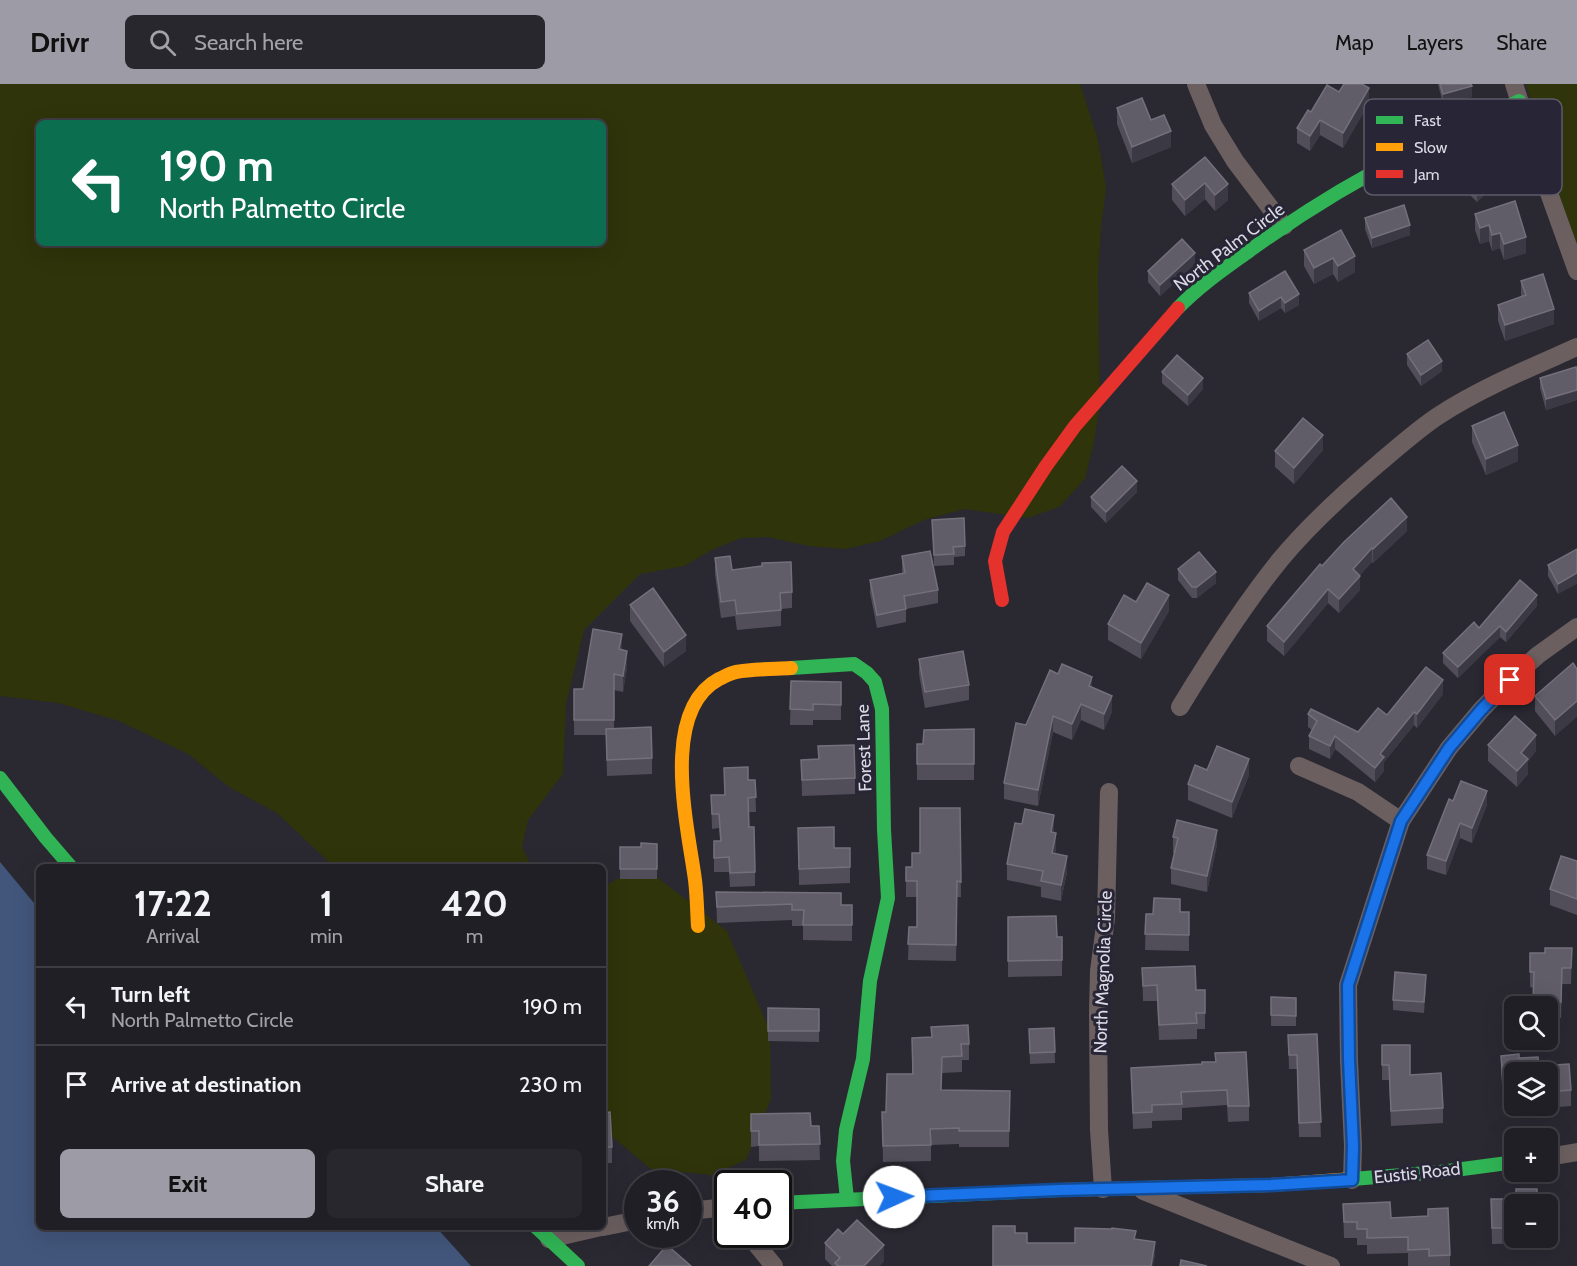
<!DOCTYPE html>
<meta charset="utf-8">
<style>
body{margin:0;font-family:Cabin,sans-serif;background:#28272e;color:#f1f3f6;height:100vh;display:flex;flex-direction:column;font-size:22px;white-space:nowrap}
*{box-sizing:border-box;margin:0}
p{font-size:20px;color:#a2a2a7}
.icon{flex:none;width:33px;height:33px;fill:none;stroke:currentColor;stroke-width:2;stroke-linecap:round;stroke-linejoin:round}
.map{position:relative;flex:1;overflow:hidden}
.drawer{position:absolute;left:36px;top:780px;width:570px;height:366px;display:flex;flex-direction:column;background:#201f26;border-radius:9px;box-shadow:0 6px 24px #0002,0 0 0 2px #3d3d43}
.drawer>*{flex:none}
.top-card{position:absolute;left:36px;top:36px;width:570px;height:126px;border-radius:9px;box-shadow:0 6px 24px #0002,0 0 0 2px #3d3d43;background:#0b6e4f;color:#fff;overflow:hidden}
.buttons{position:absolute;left:1504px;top:912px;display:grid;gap:12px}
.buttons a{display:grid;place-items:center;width:54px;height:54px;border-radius:9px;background:#201f26;box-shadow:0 6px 24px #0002,0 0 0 2px #3d3d43;font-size:30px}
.speed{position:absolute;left:624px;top:1086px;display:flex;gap:12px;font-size:30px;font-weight:700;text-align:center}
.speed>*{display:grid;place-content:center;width:78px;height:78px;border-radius:50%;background:#201f26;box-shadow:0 6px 24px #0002,0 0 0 2px #3d3d43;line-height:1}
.speed small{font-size:15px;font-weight:400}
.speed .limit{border:3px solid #111;border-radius:9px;background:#fff;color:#111}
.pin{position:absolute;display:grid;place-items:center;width:51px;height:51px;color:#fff;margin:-26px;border-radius:12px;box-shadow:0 3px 9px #0006}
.me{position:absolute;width:66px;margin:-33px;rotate:88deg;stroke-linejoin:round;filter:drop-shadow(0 0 4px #0008)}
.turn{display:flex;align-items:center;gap:21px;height:126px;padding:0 24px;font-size:27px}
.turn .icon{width:78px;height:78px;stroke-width:2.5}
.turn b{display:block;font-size:42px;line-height:51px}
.eta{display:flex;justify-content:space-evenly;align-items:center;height:102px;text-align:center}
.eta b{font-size:36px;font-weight:700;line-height:42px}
.button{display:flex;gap:12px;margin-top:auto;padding:12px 24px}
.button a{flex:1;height:69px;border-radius:9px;background:#9c9ba6;color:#111;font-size:24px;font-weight:700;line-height:69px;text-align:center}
.button a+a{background:#28272e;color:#f1f3f6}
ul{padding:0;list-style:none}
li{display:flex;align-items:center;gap:18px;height:78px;padding:0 24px;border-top:2px solid #3d3d43}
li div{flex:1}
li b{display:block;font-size:22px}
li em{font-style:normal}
header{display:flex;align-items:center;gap:36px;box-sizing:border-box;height:84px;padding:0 30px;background:#9c9ba6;color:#111}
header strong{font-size:28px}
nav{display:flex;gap:33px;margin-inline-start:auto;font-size:21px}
.search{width:420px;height:54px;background:#28272e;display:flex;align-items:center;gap:15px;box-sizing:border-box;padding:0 21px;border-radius:9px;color:#a2a2a7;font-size:22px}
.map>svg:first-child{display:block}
.green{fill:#2f340a;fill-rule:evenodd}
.water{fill:#42567b}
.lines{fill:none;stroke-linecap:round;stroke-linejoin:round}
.street{stroke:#6c5f60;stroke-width:18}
.fast{stroke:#30b455;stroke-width:14}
.slow{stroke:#ff9f0a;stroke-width:14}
.jam{stroke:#e5322d;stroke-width:14}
.wall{fill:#514e59;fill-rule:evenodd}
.shaded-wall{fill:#3b3943}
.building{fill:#605c68;stroke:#73707c;stroke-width:1.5}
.route-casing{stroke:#114b97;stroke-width:15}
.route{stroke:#1a73e8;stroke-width:10}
.labels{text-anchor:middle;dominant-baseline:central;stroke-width:6;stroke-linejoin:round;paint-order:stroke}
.street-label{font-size:18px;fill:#dad9e4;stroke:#272536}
.key{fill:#272536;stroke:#5d5b6a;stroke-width:1.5}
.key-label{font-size:16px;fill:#dad9e4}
</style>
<header>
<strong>Drivr</strong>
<div class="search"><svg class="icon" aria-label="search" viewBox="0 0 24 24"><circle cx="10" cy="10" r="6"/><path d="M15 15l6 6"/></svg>Search here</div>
<nav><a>Map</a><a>Layers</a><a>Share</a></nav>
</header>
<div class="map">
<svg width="1577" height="1182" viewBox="0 0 1577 1182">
<rect width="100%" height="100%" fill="#2a2932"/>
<g class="green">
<path d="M0,0H1080L1098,56L1106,103L1101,144L1098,192L1100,320L1094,358L1085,395L1059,423L1028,434L964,425L924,436L880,457L846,465L809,462L768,453L741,454L714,465L684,482L640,490L584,546L566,620L563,690L528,736L522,763L532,783H334L277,729L229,703L188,670L119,637L58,619L0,612ZM39,39H603V159H39Z"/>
<path d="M1526,0H1577V177L1570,156Z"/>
<path d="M625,791L658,794L727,847L770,947L771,1015L746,1076L712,1091L651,1085L603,1045V803Z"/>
</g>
<path class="water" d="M0,778L39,825V1143H436L471,1182H0Z"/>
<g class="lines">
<g class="street">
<path d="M1196,0L1213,41L1235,77L1284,142"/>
<path d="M1514,0L1549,109L1577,187"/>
<path d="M1180,623C1211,572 1243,522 1280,476C1309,441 1343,410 1378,380C1397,364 1417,346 1438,332C1481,304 1530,284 1577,263"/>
<path d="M1299,682L1358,708L1401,737"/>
<path d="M1548,1073L1577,1068"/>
<path d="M1352,1096L1353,1062L1349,977L1348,901L1401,737L1449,664L1481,626L1510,596L1538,571L1577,543"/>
<path d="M1103,1105L1099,1046L1098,928L1099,887L1106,834L1109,708"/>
<path d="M1143,1107L1331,1182"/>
<path d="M688,1127L728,1123"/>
<path d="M603,1143L638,1136"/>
<path d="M748,1150L774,1182"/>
<path d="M549,1155L601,1143"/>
</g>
<g class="fast">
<path d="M1178,224C1199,202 1224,185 1249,167C1299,131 1352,98 1408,70C1445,51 1482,35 1519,17"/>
<path d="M791,584L854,580L867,589L875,598L882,625L884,746L888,814L870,897L863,975L846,1046L843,1077L847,1115"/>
<path d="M0,694L46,754L71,783"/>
<path d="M1352,1095L1440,1088L1515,1078"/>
<path d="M778,1119L1061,1106"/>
<path d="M536,1143L578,1182"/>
</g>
<g class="slow">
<path d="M698,842C697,827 697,812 695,796C688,743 659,627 719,595C724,593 730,589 736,588C752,585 774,585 791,584"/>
<path d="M1061,1106L1271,1101L1352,1095"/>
</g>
<path class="jam" d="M1002,516L995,477L1003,448L1046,382L1075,342L1178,224"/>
</g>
<g class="wall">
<path d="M1438,0H1471L1472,13L1443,20Z"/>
<path d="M1339,8L1369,19L1343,64L1320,51L1310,67L1297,59V44L1311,28Z"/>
<path d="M1117,24L1171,63L1132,79L1117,40Z"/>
<path d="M1205,73L1228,116L1215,127L1205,115L1185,132L1172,116V100Z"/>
<path d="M1456,86L1497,99L1477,118L1456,97Z"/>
<path d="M1475,130L1526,169L1504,176L1500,164L1492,167L1489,157L1480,160L1475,146Z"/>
<path d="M1365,134L1410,151L1372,164L1365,145Z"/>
<path d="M1341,146L1355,188L1338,198L1333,190L1314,200L1304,182V166Z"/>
<path d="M1195,180L1160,212L1148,198V187Z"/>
<path d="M1521,197L1554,240L1505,257L1498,237V221L1521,213Z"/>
<path d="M1249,209L1299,210V221L1285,229L1281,224L1259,237L1249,219Z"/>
<path d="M1407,270L1442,287L1421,302L1407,281Z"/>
<path d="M1577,287V316L1546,326L1540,304V294Z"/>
<path d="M1162,288L1203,305L1188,322L1162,299Z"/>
<path d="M1472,342L1518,377L1486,391L1472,358Z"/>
<path d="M1323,366L1294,400L1275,383V367Z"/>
<path d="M1137,408L1106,439L1091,423V413Z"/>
<path d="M932,436L965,462V472L954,473V481L934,482Z"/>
<path d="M1407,447L1373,479L1372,478L1360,491V506L1339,529L1328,519L1284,572L1267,557V542L1322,482Z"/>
<path d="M1577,465L1558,510L1548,492V481Z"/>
<path d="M902,472L938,506V519L906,525V538L877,544L870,509V496L902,489Z"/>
<path d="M715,474L732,486L792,508V524L781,525V542L737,546L735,532L721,534L715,490Z"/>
<path d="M1178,485L1216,499L1197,514H1192L1178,496Z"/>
<path d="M1136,518L1169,527L1141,575L1108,556V540Z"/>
<path d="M630,521L686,567L664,583L630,537Z"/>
<path d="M1537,522L1506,558L1500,553L1458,594L1443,579V569L1479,544Z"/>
<path d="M622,566L627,583L623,608L614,606V644L652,674V690L607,692L606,651H574V605H583Z"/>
<path d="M919,575L969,601V616L925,624L919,590Z"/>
<path d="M1577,585L1555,652L1535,627V612Z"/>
<path d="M791,597L841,598V636H813V641H790Z"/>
<path d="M1092,603L1112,628L1104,646L1081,636L1072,656L1053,648L1038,722L1004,715V699L1026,641Z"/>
<path d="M1443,610L1417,644L1414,641L1384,678V687L1375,698L1335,665L1330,675L1309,665V652L1312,646L1308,643V630L1358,648L1387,631Z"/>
<path d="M974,645V696H917V660H923Z"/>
<path d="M1488,661L1536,667L1528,677V690L1517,703L1488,677Z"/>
<path d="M818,662L855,694V710L802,712L801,676L818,675Z"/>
<path d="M1207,686L1249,691L1232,734L1188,716V700Z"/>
<path d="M748,696H755L756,728H748L749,743L755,788V802L730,803L729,788H714V757H720L719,744L712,745L711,711H724Z"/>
<path d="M1453,717L1487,721L1472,759L1460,754L1446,791L1427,785V771Z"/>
<path d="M960,724L961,813H957L956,877L908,876L909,843H917V813H906V783H912L920,769Z"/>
<path d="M798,744L834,764H850V799L799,801Z"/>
<path d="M1054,746L1056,765L1055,770L1067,788L1061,817L1041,813V803L1007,796V780Z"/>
<path d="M1173,753L1217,761L1207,808L1171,800V784L1175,769H1173Z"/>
<path d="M657,760V795H620V763H641Z"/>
<path d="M1577,777V831L1550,821V805Z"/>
<path d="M716,808L841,821H852V857L803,856V842H792V836L717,839Z"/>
<path d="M1180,828H1189V867L1145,866L1146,830Z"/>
<path d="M1008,833L1057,853H1062V892L1008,893Z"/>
<path d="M1572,864L1571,900H1562L1561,934L1548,933V922H1533L1534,904L1530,903V869H1545Z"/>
<path d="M1142,884L1196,906H1205V945H1197V955L1159,956L1157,917H1143Z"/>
<path d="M1426,901L1424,929L1393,926V916Z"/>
<path d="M1271,913L1296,914V942H1271Z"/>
<path d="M768,924L819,925V958L768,957Z"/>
<path d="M1054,944L1055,979L1030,980L1029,945Z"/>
<path d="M1317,950L1321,1053H1299L1297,985H1289L1288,951Z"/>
<path d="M912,954L969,960V976H962V988L942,989L941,1006L1010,1007L1009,1063H959V1060L931,1061V1077L883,1078L882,1028H886L912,990Z"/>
<path d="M1382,961L1410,991L1443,1024V1039L1391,1042L1389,996H1382Z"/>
<path d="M1519,970V974L1538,973L1539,982L1569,980L1571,1006V1022L1504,1027L1501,988V972ZM1515,988H1548V1022H1515Z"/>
<path d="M1202,980L1249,1022V1037L1228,1038L1227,1021L1182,1024V1036L1152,1037V1044L1133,1045L1131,984Z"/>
<path d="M603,1029L612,1063V1079H603Z"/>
<path d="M751,1030L811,1042H819L820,1076L759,1077V1062L751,1063Z"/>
<path d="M1537,1105L1515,1120V1154H1538V1159L1492,1160L1491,1115H1516Z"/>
<path d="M1343,1120L1450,1171V1182H1408V1169L1367,1170V1161H1357V1154H1344Z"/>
<path d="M843,1150L884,1177L879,1182H832L825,1175V1159Z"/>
</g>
<g class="shaded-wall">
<path d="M1472,2V13L1443,20V10Z"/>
<path d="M1369,4V19L1343,64V49Z"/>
<path d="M1320,36V51L1310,67V52Z"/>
<path d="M1171,47V63L1132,79V63Z"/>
<path d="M1497,88V99L1477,118V108Z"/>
<path d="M1205,99V115L1185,132V116Z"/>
<path d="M1228,100V116L1215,127V111Z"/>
<path d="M1410,141V151L1372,164V154Z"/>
<path d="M1489,141V157L1480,160V144Z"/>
<path d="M1500,149V164L1492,167V151Z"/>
<path d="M1526,153V169L1504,176V160Z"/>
<path d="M1195,169V180L1160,212V201Z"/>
<path d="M1355,172V188L1338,198V182Z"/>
<path d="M1333,174V190L1314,200V184Z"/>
<path d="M1299,210V221L1285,229V219Z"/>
<path d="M1281,213V224L1259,237V227Z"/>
<path d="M1554,225V240L1505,257V241Z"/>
<path d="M1442,277V287L1421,302V291Z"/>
<path d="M1203,294V305L1188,322V311Z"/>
<path d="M1577,306V316L1546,326V315Z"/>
<path d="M1323,351V366L1294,400V384Z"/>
<path d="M1518,361V377L1486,391V375Z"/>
<path d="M1137,397V408L1106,439V428Z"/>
<path d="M1407,433V447L1373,479V465Z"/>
<path d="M1372,464V478L1353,499V485Z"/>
<path d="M1216,488V499L1197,514V503Z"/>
<path d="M1577,489V500L1558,510V500Z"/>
<path d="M1360,492V506L1339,529V515Z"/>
<path d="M1328,505V519L1284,572V558Z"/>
<path d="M1169,511V527L1141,575V559Z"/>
<path d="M1537,511V522L1506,558V548Z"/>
<path d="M1500,542V553L1458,594V583Z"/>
<path d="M622,550V566L619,565Z"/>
<path d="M686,551V567L664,583V568Z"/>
<path d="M627,567V583L623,608V592Z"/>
<path d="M1092,593V609L1089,602Z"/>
<path d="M1443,596V610L1417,644V630Z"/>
<path d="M1112,612V628L1104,646V630Z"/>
<path d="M1577,617V633L1555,652V636Z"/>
<path d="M1081,620V636L1072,656V640Z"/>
<path d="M1414,628V641L1384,678V687L1375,698V684L1380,670Z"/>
<path d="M1053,632V648L1038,722V706Z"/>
<path d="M1536,651V667L1528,677V690L1517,703V687L1521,669Z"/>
<path d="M1335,652V665L1330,675V662Z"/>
<path d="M1249,675V691L1232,734V718Z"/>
<path d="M1487,707V721L1472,759V744Z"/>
<path d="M1054,731V746L1051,764V748Z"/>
<path d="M1460,739V754L1446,791V777Z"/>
<path d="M1217,746V761L1207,808V792Z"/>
<path d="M1056,749V765L1052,785V769Z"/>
<path d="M1067,772V788L1061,817V801Z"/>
<path d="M1426,891V901L1424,929V918Z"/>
<path d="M1155,1158V1174L1153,1182H1151Z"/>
<path d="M884,1161V1177L879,1182H864Z"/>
</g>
<g class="building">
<path d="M1344,0H1362L1369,4L1343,49L1320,36L1310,52L1297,44L1308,26L1311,28L1327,1L1339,8Z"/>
<path d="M1440,0H1471L1472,2L1443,10Z"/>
<path d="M1142,14L1151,36L1164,31L1171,47L1132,63L1117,24Z"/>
<path d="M1205,73L1228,100L1215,111L1205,99L1185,116L1172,100Z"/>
<path d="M1515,117L1526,153L1504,160L1500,149L1492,151L1489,141L1480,144L1475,130Z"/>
<path d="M1404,121L1410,141L1372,154L1365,134Z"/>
<path d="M1341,146L1355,172L1338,182L1333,174L1314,184L1304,166Z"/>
<path d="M1182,155L1195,169L1160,201L1148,187Z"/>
<path d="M1285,187L1299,210L1285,219L1281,213L1259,227L1249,209Z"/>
<path d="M1543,190L1554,225L1505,241L1498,221L1526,211L1521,197Z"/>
<path d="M1428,256L1442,277L1421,291L1407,270Z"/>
<path d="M1177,271L1203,294L1188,311L1162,288Z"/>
<path d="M1576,283L1577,287V306L1546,315L1540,294Z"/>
<path d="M1504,328L1518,361L1486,375L1472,342Z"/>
<path d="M1303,334L1323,351L1294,384L1275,367Z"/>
<path d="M1122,382L1137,397L1106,428L1091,413Z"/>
<path d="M1391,414L1407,433L1373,465L1372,464L1353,485L1360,492L1339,515L1328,505L1284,558L1267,542L1320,480L1322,482L1344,458Z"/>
<path d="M964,434L965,462L953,463L954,470L934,471L932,436Z"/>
<path d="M1577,465V489L1558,500L1548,481Z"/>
<path d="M930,467L938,506L904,512L906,525L877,531L870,496L905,489L902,472Z"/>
<path d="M1199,468L1216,488L1197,503H1192L1178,485Z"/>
<path d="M730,472L732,486L762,482V479L791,478L792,508L780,509L781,526L737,530L735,516L721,518L715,474Z"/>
<path d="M1520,496L1537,511L1506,548L1500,542L1458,583L1443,569L1474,538L1479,544Z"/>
<path d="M1147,499L1169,511L1141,559L1108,540L1124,511L1136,518Z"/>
<path d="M653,504L686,551L664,568L630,521Z"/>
<path d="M593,545L622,550L619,565L627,567L623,592L614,590V636H574V605H583Z"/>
<path d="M963,567L969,601L925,608L919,575Z"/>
<path d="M1573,579L1577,585V617L1555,636L1535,612Z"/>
<path d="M1062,580L1092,593L1089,602L1112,612L1104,630L1081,620L1072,640L1053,632L1038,706L1004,699L1016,639L1026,641L1050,586L1058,590Z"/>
<path d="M1426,583L1443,596L1417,630L1414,628L1380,670L1384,673L1375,684L1335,652L1330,662L1309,652L1317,637L1308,630L1311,625L1358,648L1378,624L1387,631Z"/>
<path d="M791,597L841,598V621L813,620V626L790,625Z"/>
<path d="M1515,632L1536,651L1521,669L1528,675L1517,687L1488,661Z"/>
<path d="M651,643L652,674L607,676L606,645Z"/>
<path d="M974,645V680H917V660H923L924,646Z"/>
<path d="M854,661L855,694L802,696L801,676L819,675L818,662Z"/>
<path d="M1217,662L1249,675L1232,718L1188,700L1195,681L1207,686Z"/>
<path d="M748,683V696H755L756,713L748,714L749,743H754L755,788L730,789L729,773L714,774V757H721L719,730H712L711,711H725L724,684Z"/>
<path d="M1461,697L1487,707L1472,744L1460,739L1446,777L1427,771L1449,715L1453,717Z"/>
<path d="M920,724H960L961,798L957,797L956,861L908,860L909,843H917V797H906V783H912V769H920Z"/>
<path d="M1025,725L1054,731L1051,748L1056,749L1052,769L1067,772L1061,801L1041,797L1043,787L1007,780L1015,739L1022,740Z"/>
<path d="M1177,736L1217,746L1207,792L1171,784L1178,754L1173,753Z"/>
<path d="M834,743V764H850V783L799,785L798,744Z"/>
<path d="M641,759L657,760V785H620V763H641Z"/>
<path d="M1561,772L1577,777V815L1550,805Z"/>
<path d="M716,808L841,809V821H852V841H803L804,826H792V820L717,823Z"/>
<path d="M1154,814L1180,815V828H1189V851L1145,850L1146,830H1153Z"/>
<path d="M1056,832L1057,853H1062V876L1008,877V833Z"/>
<path d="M1545,864H1572L1571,884H1562L1561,918L1533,917L1534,888H1530V869H1545Z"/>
<path d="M1195,882L1196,906H1205V929H1196L1197,939L1159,941L1157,901L1143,902L1142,884Z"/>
<path d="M1395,888L1426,891L1424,918L1393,916Z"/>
<path d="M1271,913L1296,914V932L1271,931Z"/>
<path d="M768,924L819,925V947H768Z"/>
<path d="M968,941L969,960H961L962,972L942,973L941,1006L1010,1007L1009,1047H959V1044L930,1045L931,1061L883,1062L882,1028H886L887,990H913L912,954L932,953L931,943Z"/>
<path d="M1054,944L1055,968L1030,969L1029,945Z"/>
<path d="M1317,950L1321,1038L1299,1039L1297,971H1289L1288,951Z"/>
<path d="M1382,961H1410V991L1441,989L1443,1024L1391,1027L1389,981H1382Z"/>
<path d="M1246,968L1249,1022H1228L1227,1006L1181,1008L1182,1020L1152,1021V1028L1133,1029L1131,984L1202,980V978H1216L1215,969Z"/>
<path d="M1519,970V974L1538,973L1539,982L1569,980L1571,1006L1548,1008V988H1515V1010L1504,1011L1501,972Z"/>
<path d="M610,1028L612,1063H603V1029Z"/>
<path d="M810,1029L811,1042H819L820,1060L759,1061V1047H751V1030Z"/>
<path d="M1516,1105H1537V1120H1515V1144H1492L1491,1115H1516Z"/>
<path d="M1390,1118L1391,1134L1428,1132V1125L1448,1124L1450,1171L1429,1172V1165L1408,1166V1153L1367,1154V1145H1357V1138H1344L1343,1120Z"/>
<path d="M857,1136L884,1161L864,1182H838L835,1179L840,1174L825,1159L838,1145L843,1150Z"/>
<path d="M993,1142H1015V1149H1027V1159H1075V1144L1112,1145V1144L1136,1147L1134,1155L1155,1158L1151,1182H993Z"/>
<path d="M667,1161L691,1182H649Z"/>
<path d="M1181,1176L1207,1182H1180Z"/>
</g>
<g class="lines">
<defs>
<path id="route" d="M894,1113L1059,1106L1271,1101L1352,1096L1353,1062L1349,976L1348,901L1401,737L1449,664L1481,626L1510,596"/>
</defs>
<use href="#route" class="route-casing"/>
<use href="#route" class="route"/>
</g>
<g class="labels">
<g class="street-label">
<text transform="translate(1229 163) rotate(-37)">North Palm Circle</text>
<text transform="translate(864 664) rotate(-92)">Forest Lane</text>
<text transform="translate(1103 888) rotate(-88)">North Magnolia Circle</text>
<text transform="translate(1417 1089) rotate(-6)">Eustis Road</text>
</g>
</g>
<rect x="1364" y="15" width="198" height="96" rx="9" class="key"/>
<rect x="1376" y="32" width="27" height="8" fill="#30b455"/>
<rect x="1376" y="59" width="27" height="8" fill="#ff9f0a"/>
<rect x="1376" y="86" width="27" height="8" fill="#e5322d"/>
<g class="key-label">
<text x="1414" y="42">Fast</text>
<text x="1414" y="69">Slow</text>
<text x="1414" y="96">Jam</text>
</g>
</svg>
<div class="buttons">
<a><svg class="icon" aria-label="search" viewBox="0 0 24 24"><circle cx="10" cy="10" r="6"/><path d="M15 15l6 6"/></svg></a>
<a><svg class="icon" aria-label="layers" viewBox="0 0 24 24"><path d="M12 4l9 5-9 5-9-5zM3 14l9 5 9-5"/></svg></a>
<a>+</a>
<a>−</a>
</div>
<div class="speed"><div>36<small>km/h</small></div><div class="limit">40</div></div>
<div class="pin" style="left:1510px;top:596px;background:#d93025"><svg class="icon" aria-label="arrive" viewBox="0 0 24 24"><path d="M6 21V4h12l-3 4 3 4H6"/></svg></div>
<svg class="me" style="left:894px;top:1113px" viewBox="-20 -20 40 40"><circle r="19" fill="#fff"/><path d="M0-13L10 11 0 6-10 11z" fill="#1a73e8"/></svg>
<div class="top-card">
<div class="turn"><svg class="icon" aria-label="left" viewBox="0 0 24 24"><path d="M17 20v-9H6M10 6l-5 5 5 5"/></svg><div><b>190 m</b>North Palmetto Circle</div></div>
</div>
<section class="drawer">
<div class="eta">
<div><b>17:22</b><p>Arrival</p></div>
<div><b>1</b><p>min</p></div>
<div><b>420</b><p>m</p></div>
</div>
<ul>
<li><svg class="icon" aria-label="left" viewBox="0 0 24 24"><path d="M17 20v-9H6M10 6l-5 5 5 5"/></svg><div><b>Turn left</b><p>North Palmetto Circle</p></div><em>190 m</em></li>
<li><svg class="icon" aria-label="arrive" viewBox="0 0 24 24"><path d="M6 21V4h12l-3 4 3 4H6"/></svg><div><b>Arrive at destination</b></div><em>230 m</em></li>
</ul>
<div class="button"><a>Exit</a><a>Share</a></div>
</section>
</div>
